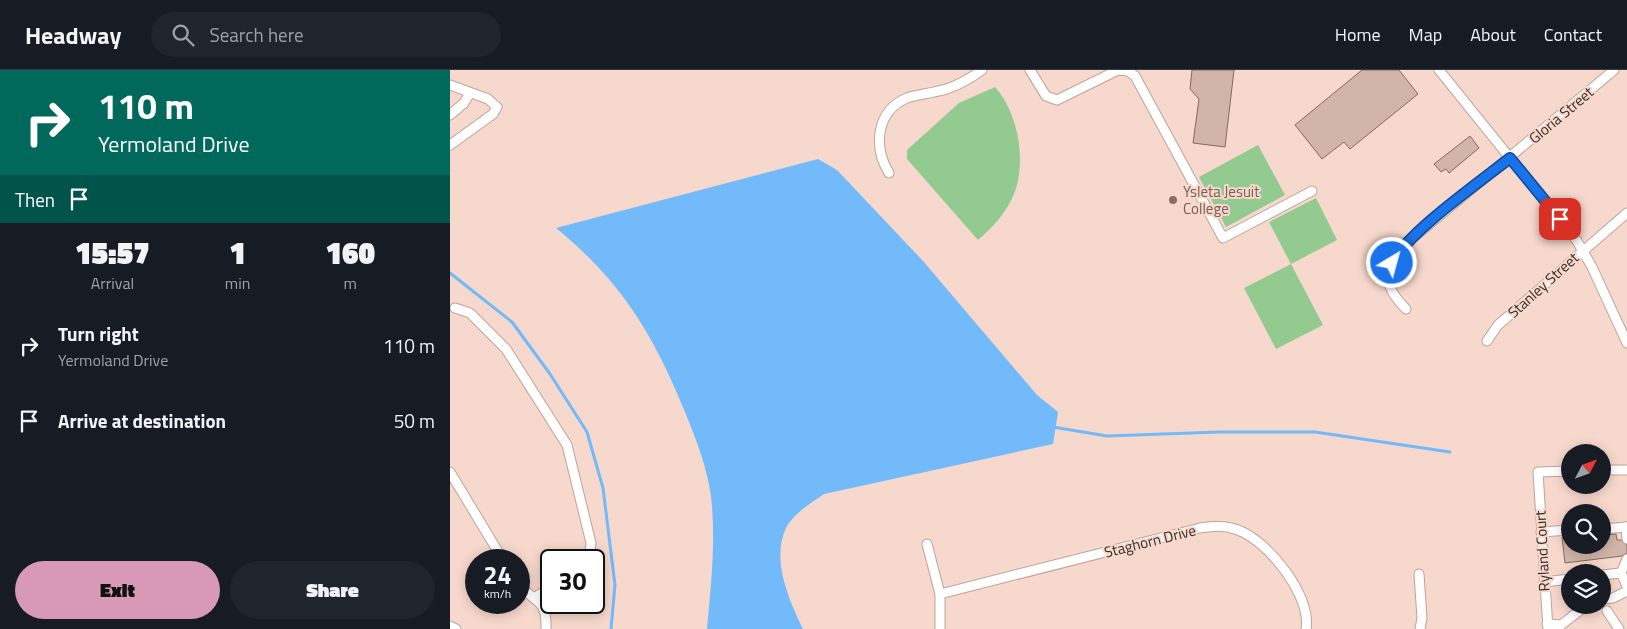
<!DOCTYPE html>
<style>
body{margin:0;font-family:"Titillium Web",sans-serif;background:#20242c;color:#f1f3f6;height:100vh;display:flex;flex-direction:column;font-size:19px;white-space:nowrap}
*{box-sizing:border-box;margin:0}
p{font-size:16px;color:#9ea1a6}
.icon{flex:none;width:28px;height:28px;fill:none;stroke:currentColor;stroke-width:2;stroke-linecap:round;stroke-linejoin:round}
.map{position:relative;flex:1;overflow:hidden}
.panel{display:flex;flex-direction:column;background:#171b24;width:450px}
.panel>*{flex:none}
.guide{background:#00695c;color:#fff;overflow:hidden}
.needle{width:32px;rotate:49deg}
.controls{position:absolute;left:1111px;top:374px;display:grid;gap:10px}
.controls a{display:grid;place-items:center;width:50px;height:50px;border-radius:50%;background:#171b24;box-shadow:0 2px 12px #0003;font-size:25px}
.speed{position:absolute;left:15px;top:479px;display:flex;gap:10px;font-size:25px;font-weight:700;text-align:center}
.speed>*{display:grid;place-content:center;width:65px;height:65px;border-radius:50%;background:#171b24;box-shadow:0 2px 12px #0003;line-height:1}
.speed small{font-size:12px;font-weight:400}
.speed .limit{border:2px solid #111;border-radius:8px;background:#fff;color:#111}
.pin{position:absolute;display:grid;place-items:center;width:42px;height:42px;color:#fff;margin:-21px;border-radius:10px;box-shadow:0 2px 8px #0006}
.me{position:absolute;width:55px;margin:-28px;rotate:37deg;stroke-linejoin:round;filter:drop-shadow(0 0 4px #0008)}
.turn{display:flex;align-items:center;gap:18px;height:105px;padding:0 15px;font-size:22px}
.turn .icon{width:65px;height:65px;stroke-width:2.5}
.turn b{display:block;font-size:35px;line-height:42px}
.then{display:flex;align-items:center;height:48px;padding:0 15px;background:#0003;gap:10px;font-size:19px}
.eta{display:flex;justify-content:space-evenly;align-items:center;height:85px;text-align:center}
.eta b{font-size:30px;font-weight:800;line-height:35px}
.primary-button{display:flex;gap:10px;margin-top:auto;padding:10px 15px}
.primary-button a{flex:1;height:58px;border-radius:30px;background:#d799b6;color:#111;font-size:20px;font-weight:800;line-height:58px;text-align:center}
.primary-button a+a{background:#20242c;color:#f1f3f6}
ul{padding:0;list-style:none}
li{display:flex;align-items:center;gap:15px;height:75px;padding:0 15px}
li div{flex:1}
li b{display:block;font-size:19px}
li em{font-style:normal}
header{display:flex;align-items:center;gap:30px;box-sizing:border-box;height:70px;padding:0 25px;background:#171b24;border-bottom:1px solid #363941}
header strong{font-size:24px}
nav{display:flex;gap:28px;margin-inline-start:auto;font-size:18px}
.search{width:350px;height:45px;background:#20242c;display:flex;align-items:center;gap:12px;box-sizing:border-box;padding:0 18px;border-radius:28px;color:#9ea1a6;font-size:19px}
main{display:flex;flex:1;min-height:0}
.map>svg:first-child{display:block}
.green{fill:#93ca8f}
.water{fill:#72bafa}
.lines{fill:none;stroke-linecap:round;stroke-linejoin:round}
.stream{stroke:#72bafa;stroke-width:3}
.building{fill:#d2b5a9;stroke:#856a60}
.minor-casing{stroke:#c0a397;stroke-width:11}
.minor{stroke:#fff;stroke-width:9}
.route-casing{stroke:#114b97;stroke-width:12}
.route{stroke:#1a73e8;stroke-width:9}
.education-dot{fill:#8d6e63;stroke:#f7d8cc;stroke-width:2}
.labels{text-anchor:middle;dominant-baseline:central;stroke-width:4;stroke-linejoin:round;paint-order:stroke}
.street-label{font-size:15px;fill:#392d29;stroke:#f7d8cc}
.education-label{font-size:15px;fill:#785e54;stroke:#f7d8cc;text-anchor:start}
</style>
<header>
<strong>Headway</strong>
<div class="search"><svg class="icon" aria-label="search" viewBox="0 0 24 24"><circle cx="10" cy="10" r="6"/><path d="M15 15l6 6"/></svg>Search here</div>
<nav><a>Home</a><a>Map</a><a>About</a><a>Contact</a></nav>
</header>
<main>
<section class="panel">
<div class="guide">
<div class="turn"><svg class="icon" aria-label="right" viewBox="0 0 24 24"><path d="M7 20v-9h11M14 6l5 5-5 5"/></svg><div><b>110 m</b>Yermoland Drive</div></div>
<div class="then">Then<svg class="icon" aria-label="arrive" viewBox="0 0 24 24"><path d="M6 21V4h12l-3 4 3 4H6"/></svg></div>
</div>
<div class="eta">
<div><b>15:57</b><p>Arrival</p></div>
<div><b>1</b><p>min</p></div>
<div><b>160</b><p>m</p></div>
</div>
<ul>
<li><svg class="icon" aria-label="right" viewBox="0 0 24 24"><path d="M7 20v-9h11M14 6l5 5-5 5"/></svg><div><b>Turn right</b><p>Yermoland Drive</p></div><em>110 m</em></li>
<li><svg class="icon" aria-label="arrive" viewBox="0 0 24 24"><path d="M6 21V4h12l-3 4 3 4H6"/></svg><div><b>Arrive at destination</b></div><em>50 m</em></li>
</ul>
<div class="primary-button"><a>Exit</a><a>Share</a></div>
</section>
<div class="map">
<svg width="1177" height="559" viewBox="0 0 1177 559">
<rect width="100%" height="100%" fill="#f7d8cc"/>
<g class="green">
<path d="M545,17C568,42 577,92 564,124C557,142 542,158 528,170L457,89V80L509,33Z"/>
<path d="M808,75L835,125L776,157L749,107Z"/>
<path d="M866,128L887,170L841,194L873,255L826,279L794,218L841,194L819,152Z"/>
</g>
<path class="water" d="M368,89L387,100L473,191L587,325L608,342L603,374L374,424C361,433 344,443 336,458C321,490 339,530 353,559H257C261,516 266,470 261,426C257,397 246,369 235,342C203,264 172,212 106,158Z"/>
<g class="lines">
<g class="stream">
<path d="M0,203L62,252L100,304L137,362L153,418L165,515L161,559"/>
<path d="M603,357L657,366L769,362H865L1000,382"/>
</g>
</g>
<g class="building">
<path d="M742,0H784L775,77L743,73L749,29L740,19Z"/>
<path d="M912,0H949L968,24L900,79L894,72L872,89L845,55Z"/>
<path d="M1020,66L1029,78L999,103L996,99L991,102L984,94Z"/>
<path d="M1166,464L1167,470H1171L1177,475V483L1172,486L1115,493L1112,467L1120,466V475H1152V465Z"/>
</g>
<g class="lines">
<defs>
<g id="minor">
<path d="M580,0L596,26L607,30L668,0"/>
<path d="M668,0L678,1L685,6L773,168L862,121"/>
<path d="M989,0L1127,171L1142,197L1177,273"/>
<path d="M0,15L38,29L47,37L43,44L0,75"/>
<path d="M0,45L14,33L20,23"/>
<path d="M439,103C423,77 426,41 457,28C466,25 475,24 484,22C502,19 517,11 532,0"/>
<path d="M5,238L20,243L56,279L117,375L141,473L139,490"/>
<path d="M956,239C934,217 932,202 952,177L1164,0"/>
<path d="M1037,271L1048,255L1177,143"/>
<path d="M1152,400H1177"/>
<path d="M0,402L53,490"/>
<path d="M1176,457L1177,469"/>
<path d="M1152,459L1177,457"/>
<path d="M1091,462L1120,460"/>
<path d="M477,474L490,524V559"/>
<path d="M1171,503L1177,489"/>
<path d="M969,504L972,548L970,559"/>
<path d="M1152,505L1171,503L1177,516"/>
<path d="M1094,512L1120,509"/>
<path d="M69,513C84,535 97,526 96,559"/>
<path d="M490,524L750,458C764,456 775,455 788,460C818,471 862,526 856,559"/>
<path d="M84,528L101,517"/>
<path d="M1152,529L1163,528L1177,521"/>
<path d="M1157,541L1169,559"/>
<path d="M1097,554L1111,555L1137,535"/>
<path d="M0,556L6,559"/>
<path d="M1098,559L1088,402L1120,401"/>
</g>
</defs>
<use href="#minor" class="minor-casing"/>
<use href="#minor" class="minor"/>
</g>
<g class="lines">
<defs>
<path id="route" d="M942,193C958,162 1030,112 1060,88L1110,149"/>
</defs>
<use href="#route" class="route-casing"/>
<use href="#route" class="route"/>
</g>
<circle class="education-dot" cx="723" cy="130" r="5"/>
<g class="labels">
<g class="street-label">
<text transform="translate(1111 45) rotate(-40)">Gloria Street</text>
<text transform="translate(1093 215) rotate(-42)">Stanley Street</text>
<text transform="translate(700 471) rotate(-14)">Staghorn Drive</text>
<text transform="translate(1092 481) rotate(-93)">Ryland Court</text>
</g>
<g class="education-label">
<text x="733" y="121">Ysleta Jesuit<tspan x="733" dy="17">College</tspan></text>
</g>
</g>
</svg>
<div class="controls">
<a><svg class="needle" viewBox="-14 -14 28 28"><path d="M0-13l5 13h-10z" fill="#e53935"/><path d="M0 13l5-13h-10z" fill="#9ea1a6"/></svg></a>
<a><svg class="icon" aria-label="search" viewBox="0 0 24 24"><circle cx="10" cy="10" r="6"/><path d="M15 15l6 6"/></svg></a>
<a><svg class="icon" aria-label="layers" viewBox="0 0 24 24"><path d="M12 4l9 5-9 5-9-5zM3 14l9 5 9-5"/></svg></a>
</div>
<div class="speed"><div>24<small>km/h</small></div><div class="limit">30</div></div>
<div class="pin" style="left:1110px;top:149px;background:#d93025"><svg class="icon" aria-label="arrive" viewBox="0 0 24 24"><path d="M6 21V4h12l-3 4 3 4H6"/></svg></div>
<svg class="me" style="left:942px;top:193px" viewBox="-20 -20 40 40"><circle r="17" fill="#1a73e8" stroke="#fff" stroke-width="3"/><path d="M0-11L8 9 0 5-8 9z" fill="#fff"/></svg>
</div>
</main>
